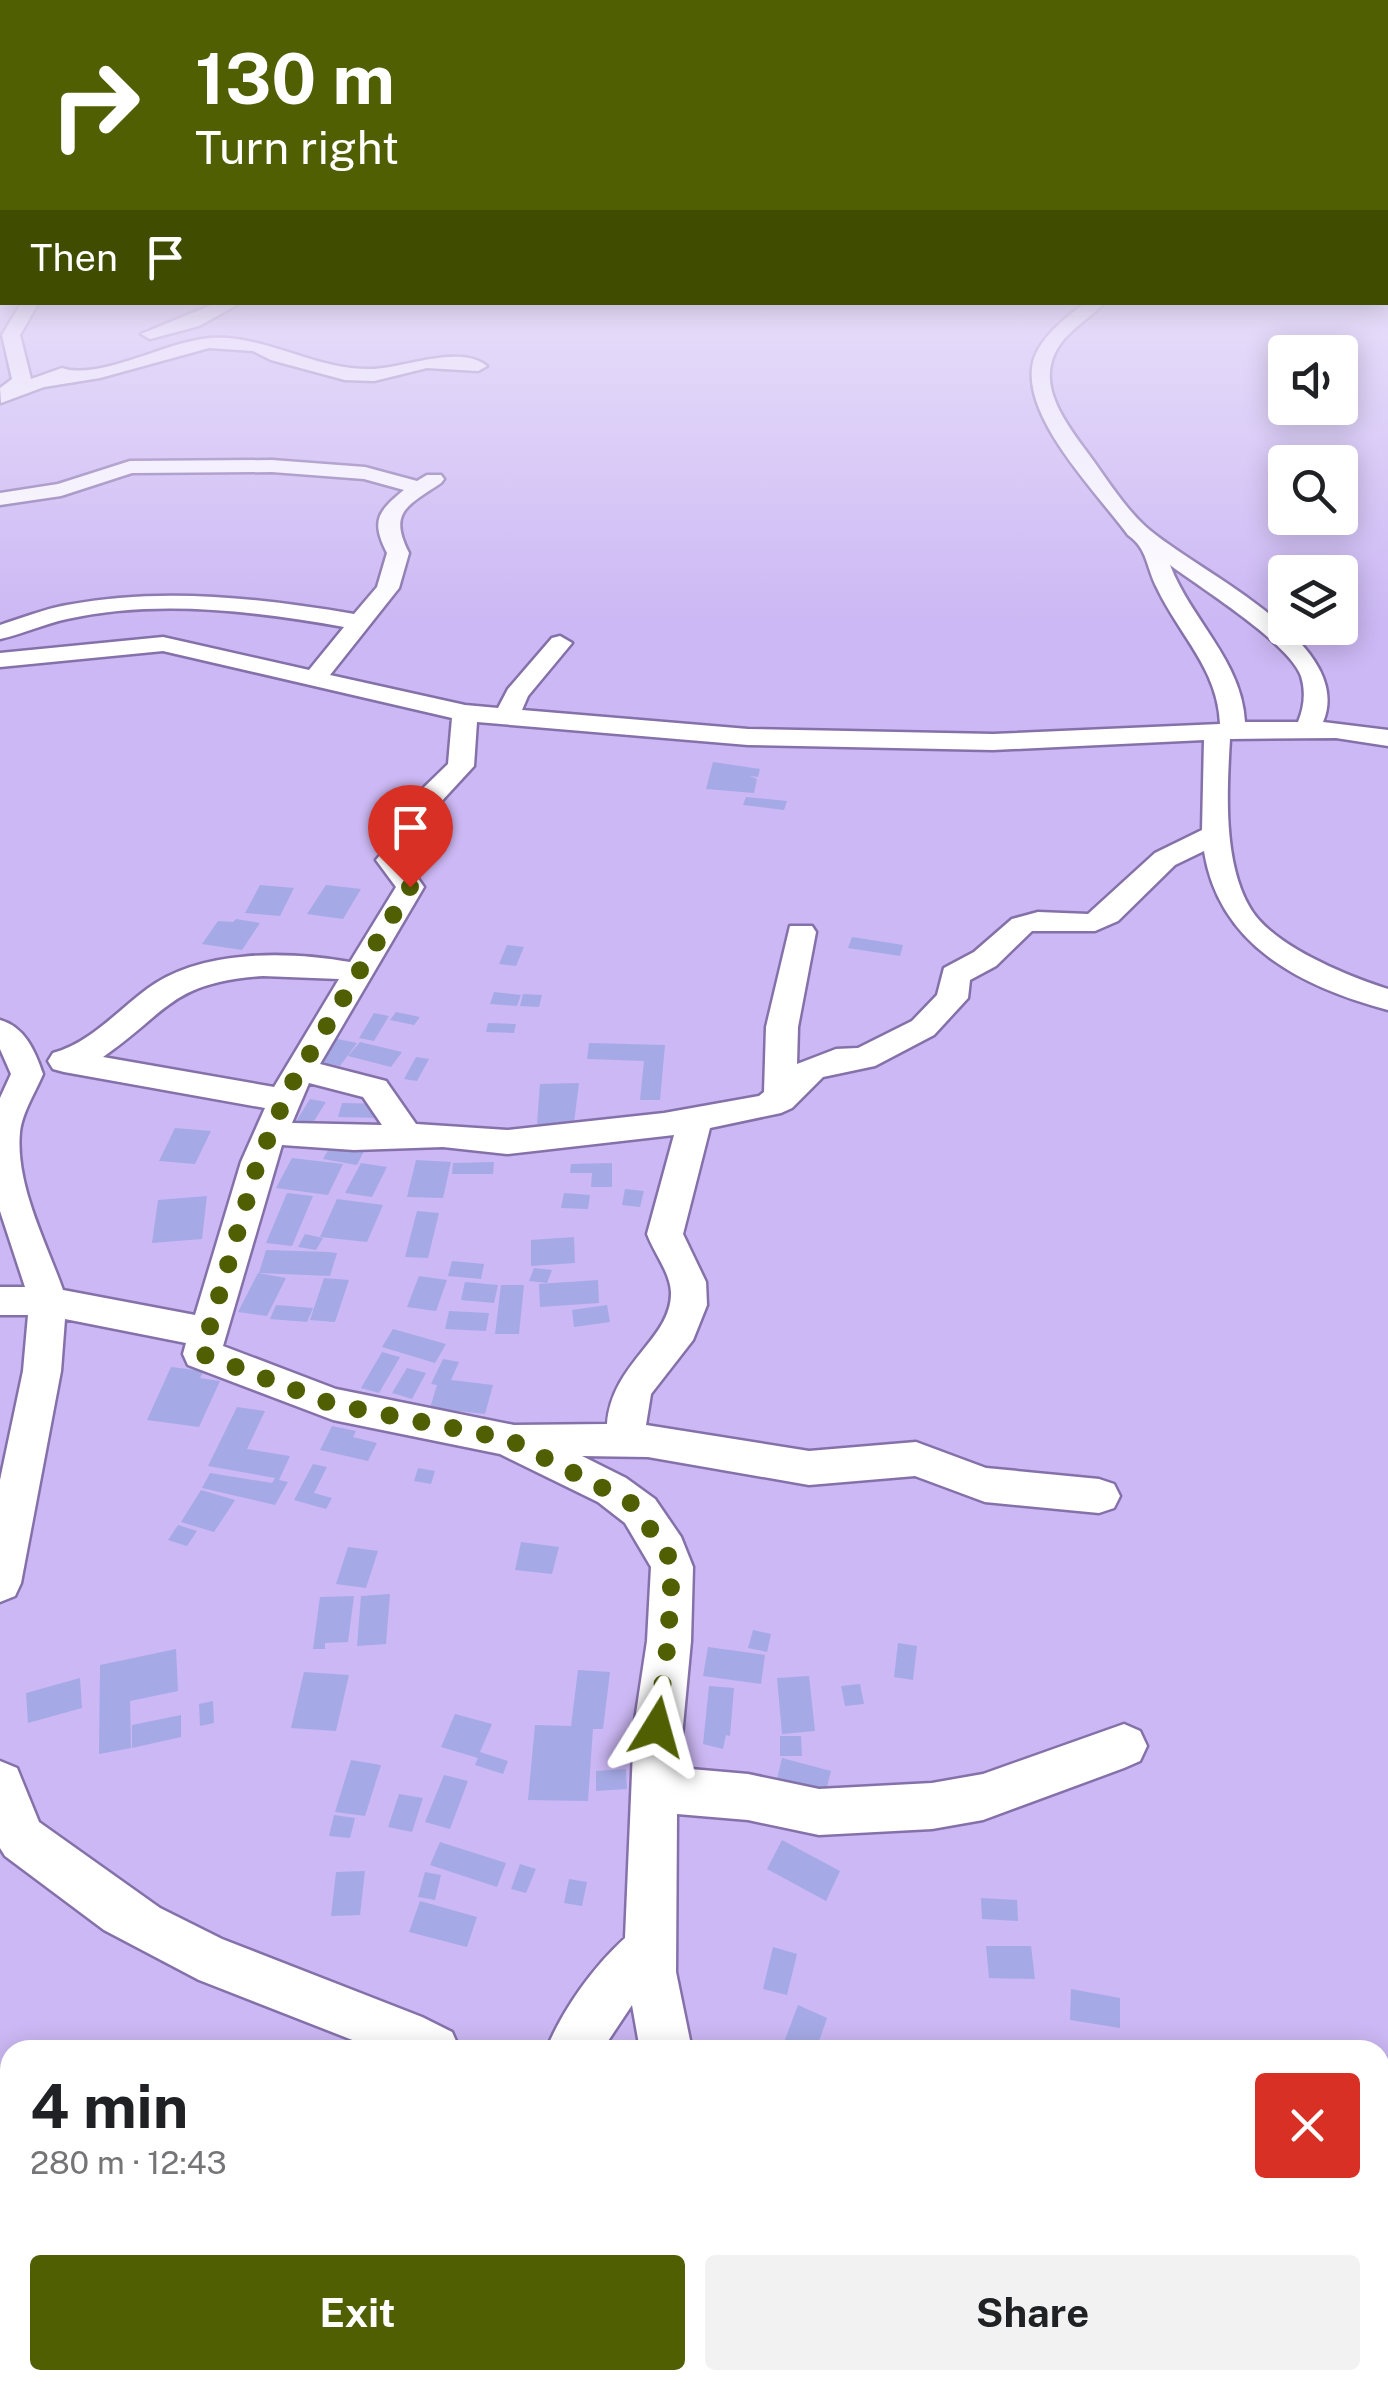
<!DOCTYPE html>
<meta charset="utf-8">
<style>
body{margin:0;font-family:"Public Sans",sans-serif;background:#f2f2f2;color:#202124;height:100vh;display:flex;flex-direction:column;font-size:38px;white-space:nowrap}
*{box-sizing:border-box;margin:0}
p{font-size:32px;color:#757577}
.icon{flex:none;width:55px;height:55px;fill:none;stroke:currentColor;stroke-width:2;stroke-linecap:round;stroke-linejoin:round}
.map{position:relative;flex:1;overflow:hidden}
.sheet{position:absolute;left:0px;top:2040px;width:1390px;height:350px;display:flex;flex-direction:column;background:#fff;border-radius:30px 30px 0 0;box-shadow:0 5px 25px #0003}
.sheet>*{flex:none}
.top-card{position:absolute;left:0px;top:0px;width:1390px;height:305px;box-shadow:0 5px 25px #0003;background:#505f01;color:#fff;overflow:hidden}
.buttons{position:absolute;left:1268px;top:335px;display:grid;gap:20px}
.buttons a{display:grid;place-items:center;width:90px;height:90px;border-radius:10px;background:#fff;box-shadow:0 5px 25px #0003;font-size:50px}
.pin{position:absolute;display:grid;place-items:center;width:85px;height:85px;color:#fff;margin:-102px -42px;border-radius:50% 50% 50% 0;rotate:-45deg;box-shadow:0 0 10px #0007}
.pin .icon{rotate:45deg}
.me{position:absolute;width:110px;margin:-55px;rotate:8deg;stroke-linejoin:round;filter:drop-shadow(0 0 8px #0008)}
.turn{display:flex;align-items:center;gap:35px;height:210px;padding:0 30px;font-size:45px}
.turn .icon{width:130px;height:130px;stroke-width:2.5}
.turn b{display:block;font-size:70px;line-height:85px}
.then{display:flex;align-items:center;height:95px;padding:0 30px;background:#0003;gap:20px;font-size:38px}
.round{display:grid;place-items:center;flex:none;width:105px;height:105px;border-radius:10px;background:#f2f2f2}
.headline{display:flex;align-items:center;justify-content:space-between;height:170px;padding:0 30px}
h1{font-size:60px;font-weight:700;line-height:75px}
.action{display:flex;gap:20px;margin-top:auto;padding:20px 30px}
.action a{flex:1;height:115px;border-radius:10px;background:#505f01;color:#fff;font-size:40px;font-weight:700;line-height:115px;text-align:center}
.action a+a{background:#f2f2f2;color:#202124}
.map>svg:first-child{display:block}
.building{fill:#a5aae6}
.lines{fill:none;stroke-linecap:round;stroke-linejoin:round}
.minor-casing{stroke:#8571a9;stroke-width:5}
.minor{fill:#fff;fill-rule:evenodd}
.route{stroke:#505f01;stroke-width:18;stroke-dasharray:0 32.4}
</style>
<div class="map">
<svg width="1388" height="2390" viewBox="0 0 1388 2390">
<rect width="100%" height="100%" fill="#ccb8f4"/>
<g class="building">
<path d="M713,762L760,769L758,777L750,776L757,779L754,793L706,789Z"/>
<path d="M746,797L787,801L784,810L743,805Z"/>
<path d="M260,885L294,888L280,916L245,913Z"/>
<path d="M326,885L361,889L343,919L307,914Z"/>
<path d="M236,919L260,923L242,950L202,944L218,921L233,922Z"/>
<path d="M852,937L903,945L900,956L848,948Z"/>
<path d="M507,945L524,947L516,966L499,964Z"/>
<path d="M494,992L521,995L517,1006L490,1004Z"/>
<path d="M523,994L542,995L539,1007L520,1006Z"/>
<path d="M396,1012L420,1017L414,1025L390,1020Z"/>
<path d="M374,1013L389,1016L374,1041L359,1038Z"/>
<path d="M488,1023L516,1024L514,1033L486,1032Z"/>
<path d="M328,1037L357,1043L340,1066L311,1060Z"/>
<path d="M360,1042L402,1052L391,1067L348,1056Z"/>
<path d="M589,1043L665,1045L660,1100H640L644,1061L587,1059Z"/>
<path d="M416,1057L429,1059L417,1081L404,1079Z"/>
<path d="M579,1083L574,1123L537,1124L540,1084Z"/>
<path d="M310,1099L326,1102L309,1129L293,1126Z"/>
<path d="M342,1103L385,1104L381,1118L338,1117Z"/>
<path d="M175,1128L211,1131L195,1164L159,1161Z"/>
<path d="M331,1145L364,1151L357,1165L323,1159Z"/>
<path d="M292,1158L343,1164L328,1195L276,1188Z"/>
<path d="M416,1160L451,1162L443,1198L407,1197Z"/>
<path d="M494,1162L493,1174H452L453,1163Z"/>
<path d="M361,1163L387,1167L372,1197L345,1193Z"/>
<path d="M612,1163V1187H591L592,1173H570L571,1164Z"/>
<path d="M625,1189L644,1191L640,1207L622,1205Z"/>
<path d="M287,1193L313,1196L292,1246L266,1243Z"/>
<path d="M564,1193L590,1195L588,1209L561,1208Z"/>
<path d="M207,1196L202,1239L152,1243L158,1200Z"/>
<path d="M337,1199L383,1205L367,1242L320,1237Z"/>
<path d="M417,1211L439,1213L428,1258L405,1257Z"/>
<path d="M305,1234L323,1238L316,1250L298,1247Z"/>
<path d="M574,1237L575,1263L531,1266V1240Z"/>
<path d="M266,1250L328,1252L337,1253L330,1276L259,1273Z"/>
<path d="M452,1261L484,1264L481,1279L448,1276Z"/>
<path d="M534,1268L552,1270L547,1283L529,1281Z"/>
<path d="M258,1273L286,1278L267,1316L238,1312Z"/>
<path d="M419,1276L447,1280L436,1311L407,1307Z"/>
<path d="M324,1278L349,1280L335,1322L310,1320Z"/>
<path d="M598,1280L599,1303L540,1307L539,1284Z"/>
<path d="M465,1282L498,1285L494,1303L461,1300Z"/>
<path d="M501,1285H524L519,1334H495Z"/>
<path d="M276,1305L313,1308L307,1322L270,1319Z"/>
<path d="M607,1305L610,1322L574,1327L572,1310Z"/>
<path d="M449,1311L489,1313L486,1331L445,1329Z"/>
<path d="M393,1329L446,1344L435,1363L382,1347Z"/>
<path d="M382,1352L400,1357L379,1393L361,1388Z"/>
<path d="M443,1359L459,1362L451,1380L493,1385L485,1414L430,1408L437,1385L431,1384Z"/>
<path d="M171,1367L204,1371L200,1378L220,1381L199,1427L147,1420Z"/>
<path d="M407,1368L426,1373L412,1399L392,1393Z"/>
<path d="M237,1407L265,1411L247,1449L290,1456L279,1480L288,1482L275,1505L202,1488L210,1473L272,1483L275,1478L208,1466Z"/>
<path d="M332,1426L356,1431L353,1437L377,1443L368,1461L320,1450Z"/>
<path d="M313,1464L327,1467L314,1493L332,1498L326,1509L294,1500Z"/>
<path d="M418,1468L435,1471L431,1484L414,1481Z"/>
<path d="M201,1490L235,1500L214,1532L181,1522Z"/>
<path d="M178,1525L197,1531L187,1546L168,1540Z"/>
<path d="M521,1542L559,1547L552,1574L515,1570Z"/>
<path d="M348,1547L378,1551L366,1588L336,1584Z"/>
<path d="M390,1594L386,1644L357,1646L361,1596Z"/>
<path d="M354,1596L348,1642L325,1643V1649H313L320,1597Z"/>
<path d="M753,1630L771,1634L767,1652L748,1648Z"/>
<path d="M898,1643L917,1646L913,1680L894,1677Z"/>
<path d="M708,1647L765,1655L761,1684L703,1676Z"/>
<path d="M176,1649L178,1691L130,1701L131,1748L99,1754L100,1665Z"/>
<path d="M578,1670L610,1672L603,1729H593L588,1801L528,1800L535,1725L571,1726Z"/>
<path d="M304,1672L349,1675L336,1731L291,1728Z"/>
<path d="M809,1676L815,1731L782,1734L777,1678Z"/>
<path d="M80,1678L82,1708L28,1723L26,1693Z"/>
<path d="M860,1684L864,1704L845,1706L841,1686Z"/>
<path d="M709,1686L734,1688L730,1736L726,1735L723,1749L703,1744Z"/>
<path d="M213,1701L214,1723L200,1726L199,1704Z"/>
<path d="M455,1714L492,1724L480,1752L508,1761L503,1774L475,1765L478,1758L441,1747Z"/>
<path d="M181,1715V1737L132,1748V1725Z"/>
<path d="M780,1736H801L802,1756H780Z"/>
<path d="M782,1758L831,1771L826,1791L777,1779Z"/>
<path d="M351,1760L381,1765L365,1816L335,1812Z"/>
<path d="M626,1769L627,1789L596,1791V1771Z"/>
<path d="M444,1775L468,1781L450,1829L425,1822Z"/>
<path d="M399,1794L423,1798L412,1832L388,1827Z"/>
<path d="M334,1815L355,1818L350,1838L329,1836Z"/>
<path d="M782,1840L840,1871L826,1901L767,1869Z"/>
<path d="M440,1842L506,1863L497,1887L430,1865Z"/>
<path d="M520,1864L536,1869L526,1893L511,1889Z"/>
<path d="M365,1871L360,1915L331,1916L336,1872Z"/>
<path d="M425,1872L441,1875L435,1900L418,1897Z"/>
<path d="M569,1879L587,1882L582,1906L564,1903Z"/>
<path d="M981,1898L1017,1900L1018,1921L982,1919Z"/>
<path d="M420,1901L477,1917L467,1947L409,1932Z"/>
<path d="M986,1946H1031L1035,1979L989,1978Z"/>
<path d="M773,1947L797,1954L787,1995L763,1989Z"/>
<path d="M1071,1989L1120,1998V2028L1070,2020Z"/>
<path d="M798,2005L827,2018L816,2050H781Z"/>
<path d="M260,2380H348L345,2390H278L259,2387Z"/>
<path d="M1160,2380H1174L1195,2390H1158Z"/>
</g>
<g class="lines">
<defs>
<g id="minor">
<path d="M22,302H39L20,335L31,379L62,368C100,381 169,340 211,338C266,335 313,369 368,369C400,370 459,343 487,366L478,371L427,368L374,381L345,380L271,360L253,351L209,348L100,378L44,387L1,403L0,388L12,379L2,335Z"/>
<path d="M219,302H242L199,326L150,339L141,334Z"/>
<path d="M1086,302H1105C1087,322 1057,335 1051,365C1044,394 1068,426 1084,448C1103,473 1122,505 1145,526C1193,570 1357,642 1323,722L1388,730V746L1336,738L1230,739C1227,791 1223,860 1249,906C1270,945 1347,976 1388,989V1010C1302,987 1219,946 1204,851L1175,865L1118,921L1095,931H1032L996,966L970,980L968,998L934,1035L875,1066L823,1077L792,1108L781,1113L710,1128L683,1234L706,1282L707,1305L693,1340L651,1394L646,1425L809,1451L916,1442L986,1468L1099,1479L1114,1484L1120,1496L1114,1508L1099,1513L985,1502L915,1476L809,1485L648,1457L582,1456L626,1478L655,1499L681,1537L693,1567L691,1641L679,1768L748,1774L819,1789L932,1783L983,1774L1124,1724L1140,1731L1147,1746L1140,1761L1124,1768L983,1820L932,1829L819,1835L748,1820L677,1814L676,1972L692,2050H640L632,2005L602,2050H546C563,2009 593,1967 625,1938L634,1727L647,1641L651,1567L625,1523L598,1502L500,1454L333,1420L188,1365L183,1354L186,1343L65,1319L61,1371L21,1583L15,1596L0,1602V1480L23,1371L28,1315H0V1287H25L0,1211V1098L11,1074L0,1049V1020C25,1027 35,1051 43,1074C36,1091 22,1113 20,1132C15,1184 46,1242 63,1290L195,1315L241,1162L265,1108L64,1072L53,1069L48,1061L53,1053C90,1043 116,1012 147,989C200,949 288,951 350,962L396,887L376,860L412,818L411,802L415,796L448,764L452,718L163,651L0,667V653L163,637L309,670L344,627C254,611 157,599 67,619C44,624 23,634 0,639V625C22,618 44,609 67,605C162,587 260,598 354,614L377,587L387,553C371,521 377,512 404,490L364,479L272,472L132,473L61,496L0,505V493L58,484L130,461L272,460L365,467L417,481L427,475H441L444,479L441,483C407,506 388,512 409,553L399,588L330,675L465,705L498,708L508,689L552,638L560,636L572,643L528,696L522,710L748,729L993,734L1220,724C1218,669 1179,635 1157,588C1146,567 1148,549 1128,535C1097,493 1026,422 1032,368C1035,340 1066,318 1086,302ZM1170,565C1201,588 1289,643 1301,676C1306,692 1304,708 1298,722H1245C1242,661 1191,620 1170,565ZM477,722L748,745L993,750L1204,740L1202,830L1155,853L1088,914L1038,912L1012,919L974,952L944,968L937,995L912,1021L858,1048L836,1049L797,1064L798,1027L816,932L812,926H790L766,1027L764,1092L759,1096L664,1113L507,1130L416,1124L386,1081L320,1064L424,887L405,860L440,819L439,804L474,766ZM263,976L339,979L274,1087L103,1057C171,1009 171,983 263,976ZM309,1083L363,1097L382,1125L292,1123ZM674,1135L647,1234C654,1253 670,1272 671,1292C672,1339 612,1362 607,1424L514,1425L336,1389L223,1346L282,1145L354,1150L443,1147L507,1154Z"/>
<path d="M0,1761L17,1768L39,1822L160,1908L222,1939L422,2017L452,2032L460,2050H378L199,1980L104,1930L5,1856L0,1848Z"/>
<path d="M765,2380H823L825,2390H765Z"/>
</g>
</defs>
<use href="#minor" class="minor-casing"/>
<use href="#minor" class="minor"/>
</g>
<linearGradient id="sky" x2="0" y2="1"><stop stop-color="#59b0c7"/><stop offset="0.46" stop-color="#e8dffa"/><stop offset="1" stop-color="#e8dffa" stop-opacity="0"/></linearGradient>
<rect width="1388" height="624" fill="url(#sky)"/>
<g class="lines">
<path class="route" d="M410,887L290,1087L258,1162L202,1354L332,1404L508,1439L630,1502L666,1550L672,1567L668,1642L657,1727"/>
</g>
</svg>
<div class="buttons">
<a><svg class="icon" aria-label="sound" viewBox="0 0 24 24"><path d="M4 9h4l5-4v14l-5-4H4zM17 9q2 3 0 6"/></svg></a>
<a><svg class="icon" aria-label="search" viewBox="0 0 24 24"><circle cx="10" cy="10" r="6"/><path d="M15 15l6 6"/></svg></a>
<a><svg class="icon" aria-label="layers" viewBox="0 0 24 24"><path d="M12 4l9 5-9 5-9-5zM3 14l9 5 9-5"/></svg></a>
</div>
<div class="pin" style="left:410px;top:887px;background:#d93025"><svg class="icon" aria-label="arrive" viewBox="0 0 24 24"><path d="M6 21V4h12l-3 4 3 4H6"/></svg></div>
<svg class="me" style="left:657px;top:1727px" viewBox="-20 -20 40 40"><path d="M0-17L14 15 0 8-14 15z" fill="#505f01" stroke="#fff" stroke-width="4"/></svg>
<div class="top-card">
<div class="turn"><svg class="icon" aria-label="right" viewBox="0 0 24 24"><path d="M7 20v-9h11M14 6l5 5-5 5"/></svg><div><b>130 m</b>Turn right</div></div>
<div class="then">Then<svg class="icon" aria-label="arrive" viewBox="0 0 24 24"><path d="M6 21V4h12l-3 4 3 4H6"/></svg></div>
</div>
<section class="sheet">
<div class="headline"><div><h1>4 min</h1><p>280 m · 12:43</p></div><a class="round" style="background:#d93025;color:#fff"><svg class="icon" aria-label="close" viewBox="0 0 24 24"><path d="M6 6l12 12M18 6L6 18"/></svg></a></div>
<div class="action"><a>Exit</a><a>Share</a></div>
</section>
</div>
